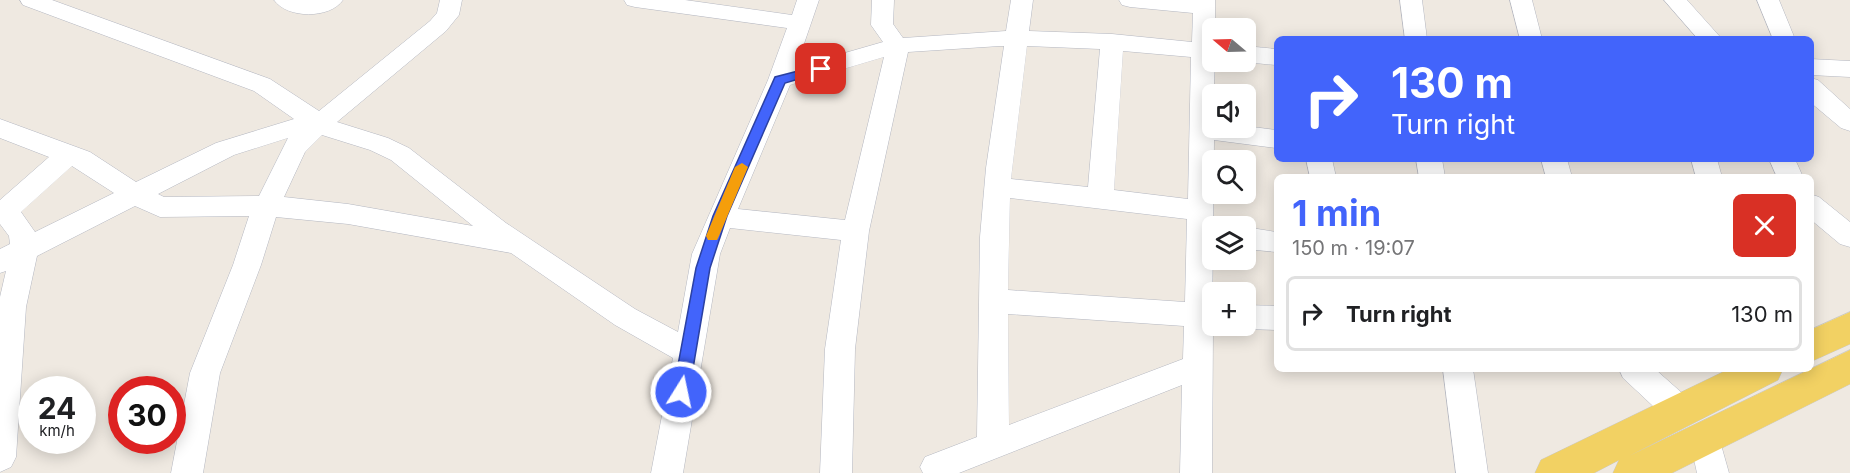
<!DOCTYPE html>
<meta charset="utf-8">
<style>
body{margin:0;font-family:Inter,sans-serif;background:#f2f2f2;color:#202124;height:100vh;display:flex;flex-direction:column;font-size:22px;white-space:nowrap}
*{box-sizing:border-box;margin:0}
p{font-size:20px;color:#757577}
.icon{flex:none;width:33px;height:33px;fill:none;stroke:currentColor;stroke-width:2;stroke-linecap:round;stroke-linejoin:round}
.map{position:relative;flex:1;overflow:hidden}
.side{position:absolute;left:1274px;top:174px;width:540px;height:198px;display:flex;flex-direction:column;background:#fff;border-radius:9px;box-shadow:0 3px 15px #0003}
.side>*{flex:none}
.banner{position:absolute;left:1274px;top:36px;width:540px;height:126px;border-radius:9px;box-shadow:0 3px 15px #0003;background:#4264fb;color:#fff;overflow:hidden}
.needle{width:39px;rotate:289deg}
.controls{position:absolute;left:1202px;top:18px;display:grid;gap:12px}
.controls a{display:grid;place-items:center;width:54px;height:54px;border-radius:9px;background:#fff;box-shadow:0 3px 15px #0003;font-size:30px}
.speed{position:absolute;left:18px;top:376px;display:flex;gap:12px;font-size:30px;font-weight:700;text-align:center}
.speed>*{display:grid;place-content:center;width:78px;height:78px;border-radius:50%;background:#fff;box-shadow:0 3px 15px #0003;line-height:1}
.speed small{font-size:15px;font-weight:400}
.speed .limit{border:9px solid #d22;background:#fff;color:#111}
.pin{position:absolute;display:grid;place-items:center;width:51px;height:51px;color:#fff;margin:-26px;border-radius:12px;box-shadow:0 3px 9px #0006}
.me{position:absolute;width:66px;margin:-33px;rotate:10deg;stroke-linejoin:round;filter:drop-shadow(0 0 4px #0008)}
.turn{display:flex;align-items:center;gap:21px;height:126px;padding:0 18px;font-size:27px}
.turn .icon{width:78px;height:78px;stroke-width:2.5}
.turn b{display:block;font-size:42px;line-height:51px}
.round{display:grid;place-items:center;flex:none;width:63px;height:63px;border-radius:9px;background:#f2f2f2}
.overview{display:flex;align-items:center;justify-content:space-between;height:102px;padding:0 18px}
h1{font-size:36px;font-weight:700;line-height:45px;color:#4264fb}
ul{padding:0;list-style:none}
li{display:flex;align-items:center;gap:18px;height:75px;margin:0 12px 9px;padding:0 6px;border:3px solid #e0e0e0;border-radius:9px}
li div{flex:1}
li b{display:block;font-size:22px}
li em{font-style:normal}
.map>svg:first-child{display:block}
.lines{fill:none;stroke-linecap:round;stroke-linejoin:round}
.minor-casing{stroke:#b4b7c1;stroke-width:1}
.major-casing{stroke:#c9c9c9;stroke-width:1}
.minor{fill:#fff;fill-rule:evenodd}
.major{fill:#f2d163;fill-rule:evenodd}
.route{fill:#4264fb;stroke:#2b41a3;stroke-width:1.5}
.slow{fill:#f59e0b}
</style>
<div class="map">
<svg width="1850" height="473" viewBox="0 0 1850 473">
<rect width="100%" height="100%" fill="#efe9e1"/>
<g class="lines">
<defs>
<g id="minor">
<path d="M20,0H52L270,79L319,111L430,21L437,13L440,0H462L459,15L446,31L337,122L388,138L409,148L506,223L635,309L678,332L692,254L768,80L787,28L635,7L627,5L624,0H685L792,15L797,0H819L796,67L883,42L871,25L872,0H894L893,24L903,38L1006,31L1011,0H1033L1029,31L1112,34L1192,42L1193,13L1130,7L1122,5L1119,0H1215V28H1212V62H1215L1212,128L1245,126L1276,130V148L1214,140L1212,326H1219L1213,328L1212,473H1180L1182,385L959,473H923L920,467L925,457L977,437L980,237L986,168L1004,46H1000L908,52L869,231L855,349L852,473H820L825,349L841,240L730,228L720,254L683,473H651L673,358L615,325L511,253L348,224L276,217L261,265L220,373L203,473H171L190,373L233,265L249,216L160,217L135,206L37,256L26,307L16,457L11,467L0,472V297L6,271L0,273V249L10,244L9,236L0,224V200L49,157L0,138V119L90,152L136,182L216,143L294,119L254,91L23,5ZM1027,46L1100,49L1088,187L1011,179ZM1123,51L1191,57L1188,199L1114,190ZM884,57L845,220L738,209L790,85ZM322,135L370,150L391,160L473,226L348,204L284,197L305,152ZM288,138L259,196L164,197L158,194L234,155ZM72,166L114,193L35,232L21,212ZM1010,198L1187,219L1185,302L1008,290ZM1008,314L1184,326L1183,359L1009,425Z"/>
<path d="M274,0H343C330,19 287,19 274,0Z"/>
<path d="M1400,0H1422L1427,39H1405Z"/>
<path d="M1510,0H1532L1542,39H1520Z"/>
<path d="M1664,0H1687L1722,39H1698Z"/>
<path d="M1757,0H1779L1795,39H1773Z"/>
<path d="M1245,46L1276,49V65L1244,62Z"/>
<path d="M1810,59L1850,61V77L1810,75Z"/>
<path d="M1810,78L1818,80L1850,109V131L1841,128L1810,102Z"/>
<path d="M1306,159H1332L1336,177H1310Z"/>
<path d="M1416,159H1442L1445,177H1419Z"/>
<path d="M1541,159H1567L1572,177H1546Z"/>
<path d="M1691,159H1717L1722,177H1696Z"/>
<path d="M1769,159H1795L1803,177H1777Z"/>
<path d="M1810,194L1819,197L1850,222V247L1840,244L1810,219Z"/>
<path d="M1245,227L1276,232V252L1245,249Z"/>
<path d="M1245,305L1276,306V330L1245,329L1235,326H1245Z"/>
<path d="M1443,369H1473L1488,473H1456Z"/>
<path d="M1619,369H1655L1691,401L1695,411L1691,421L1680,425L1669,421L1623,378Z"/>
<path d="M1705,423L1716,427L1729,473H1697L1689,437L1694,427Z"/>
</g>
<g id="major">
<path d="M1850,312V344L1810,362V330Z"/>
<path d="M1850,350V384L1672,473H1613L1619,460L1594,473H1535L1541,460L1729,369H1783L1778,380L1629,456Z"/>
</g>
</defs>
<use href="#minor" class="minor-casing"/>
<use href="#major" class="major-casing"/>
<use href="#minor" class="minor"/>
<use href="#major" class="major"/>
</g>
<path class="route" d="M821,65L827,69L825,71L785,83L727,216L710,268L689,392L681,399L676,397L673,392L696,268L713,216L775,77Z"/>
<path class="slow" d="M742,163L748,167L719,236L717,240H708L706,236L735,167Z"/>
</svg>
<div class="controls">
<a><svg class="needle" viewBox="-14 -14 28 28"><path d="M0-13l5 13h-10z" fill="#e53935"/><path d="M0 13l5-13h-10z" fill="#757577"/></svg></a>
<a><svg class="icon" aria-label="sound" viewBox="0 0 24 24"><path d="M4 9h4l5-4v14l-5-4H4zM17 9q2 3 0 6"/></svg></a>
<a><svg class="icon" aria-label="search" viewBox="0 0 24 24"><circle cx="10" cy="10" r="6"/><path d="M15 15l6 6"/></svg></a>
<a><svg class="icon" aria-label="layers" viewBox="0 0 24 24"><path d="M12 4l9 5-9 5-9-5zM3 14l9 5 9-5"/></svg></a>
<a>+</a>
</div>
<div class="speed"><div>24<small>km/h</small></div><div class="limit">30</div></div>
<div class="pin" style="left:821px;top:69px;background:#d93025"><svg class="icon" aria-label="arrive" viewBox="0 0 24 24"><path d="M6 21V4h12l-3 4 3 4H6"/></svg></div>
<svg class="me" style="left:681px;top:392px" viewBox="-20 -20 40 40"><circle r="17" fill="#4264fb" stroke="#fff" stroke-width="3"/><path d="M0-11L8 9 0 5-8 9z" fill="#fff"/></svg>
<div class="banner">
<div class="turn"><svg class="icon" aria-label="right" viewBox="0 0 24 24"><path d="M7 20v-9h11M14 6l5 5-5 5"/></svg><div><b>130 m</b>Turn right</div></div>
</div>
<section class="side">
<div class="overview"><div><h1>1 min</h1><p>150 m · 19:07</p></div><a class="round" style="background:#d93025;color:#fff"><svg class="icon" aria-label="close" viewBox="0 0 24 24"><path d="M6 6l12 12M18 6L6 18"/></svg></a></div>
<ul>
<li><svg class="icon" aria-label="right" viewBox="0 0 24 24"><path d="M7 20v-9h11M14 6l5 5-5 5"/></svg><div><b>Turn right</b></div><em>130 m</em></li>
</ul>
</section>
</div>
